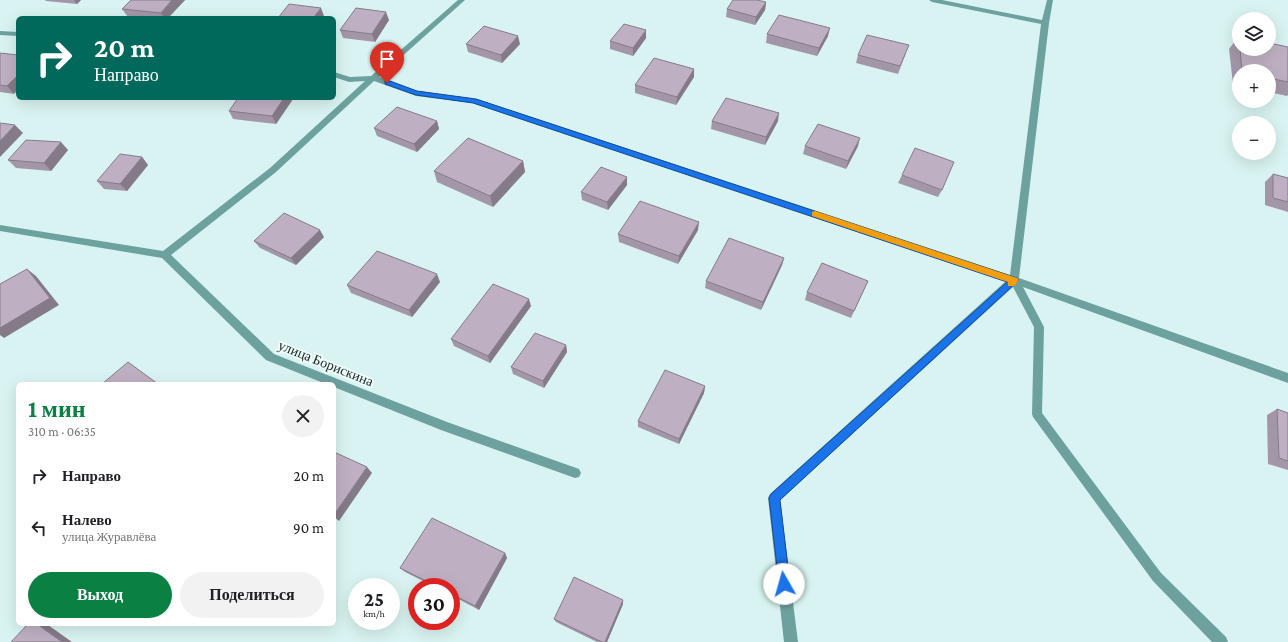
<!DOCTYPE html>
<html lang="ru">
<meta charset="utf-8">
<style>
body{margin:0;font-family:"Crimson Pro",serif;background:#f2f2f2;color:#202124;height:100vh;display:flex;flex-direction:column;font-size:15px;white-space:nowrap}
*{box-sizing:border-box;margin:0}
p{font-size:13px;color:#757577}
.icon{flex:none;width:22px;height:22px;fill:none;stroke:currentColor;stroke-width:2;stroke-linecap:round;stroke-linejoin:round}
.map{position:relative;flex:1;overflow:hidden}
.details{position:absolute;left:16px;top:382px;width:320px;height:244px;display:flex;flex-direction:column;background:#fff;border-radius:6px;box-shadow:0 4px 16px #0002}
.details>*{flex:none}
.banner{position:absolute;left:16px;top:16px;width:320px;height:84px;border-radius:6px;box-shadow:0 4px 16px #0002;background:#00695c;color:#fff;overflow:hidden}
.fabs{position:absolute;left:1232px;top:12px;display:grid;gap:8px}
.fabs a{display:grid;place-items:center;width:44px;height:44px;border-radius:50%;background:#fff;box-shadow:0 4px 16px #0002;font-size:20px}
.speed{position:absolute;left:348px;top:578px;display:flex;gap:8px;font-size:20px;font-weight:700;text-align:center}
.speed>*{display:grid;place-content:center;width:52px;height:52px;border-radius:50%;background:#fff;box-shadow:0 4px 16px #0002;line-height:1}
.speed small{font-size:10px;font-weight:400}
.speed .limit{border:6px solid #d22;background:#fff;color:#111}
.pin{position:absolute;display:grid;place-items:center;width:34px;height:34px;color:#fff;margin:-41px -17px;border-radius:50% 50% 50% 0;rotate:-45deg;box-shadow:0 0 4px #0007}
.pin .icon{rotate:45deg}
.me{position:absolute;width:44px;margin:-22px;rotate:353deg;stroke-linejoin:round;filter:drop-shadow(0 0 3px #0008)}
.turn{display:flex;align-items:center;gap:14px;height:84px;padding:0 12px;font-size:18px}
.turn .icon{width:52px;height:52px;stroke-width:2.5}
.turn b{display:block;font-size:28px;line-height:34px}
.round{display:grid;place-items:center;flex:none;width:42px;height:42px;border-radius:21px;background:#f2f2f2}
.summary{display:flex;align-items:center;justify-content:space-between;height:68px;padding:0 12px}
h1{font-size:24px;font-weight:700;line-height:30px;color:#0b8043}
.action{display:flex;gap:8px;margin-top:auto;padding:8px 12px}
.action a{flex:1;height:46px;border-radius:24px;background:#0b8043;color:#fff;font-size:16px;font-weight:700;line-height:46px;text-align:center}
.action a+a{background:#f2f2f2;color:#202124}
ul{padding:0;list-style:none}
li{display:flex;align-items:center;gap:12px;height:52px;padding:0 12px}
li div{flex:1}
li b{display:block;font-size:15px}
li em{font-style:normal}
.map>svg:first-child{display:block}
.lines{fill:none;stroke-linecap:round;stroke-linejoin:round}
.minor{fill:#6da19e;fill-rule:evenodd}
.wall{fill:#a397a7}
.shaded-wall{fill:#857b88}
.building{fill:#beb0c2;stroke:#857b88}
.route{fill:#1a73e8;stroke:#114b97}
.slow{fill:#f59e0b}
.labels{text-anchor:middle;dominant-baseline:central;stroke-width:4;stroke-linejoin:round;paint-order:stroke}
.street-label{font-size:14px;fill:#192322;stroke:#edfefd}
</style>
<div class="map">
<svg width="1288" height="642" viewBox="0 0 1288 642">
<rect width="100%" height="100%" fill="#d8f3f1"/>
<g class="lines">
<g class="minor">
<path d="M458,0H465L379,77L417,91L477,99L1010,275L1041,24L932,2L929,0H942L1042,20L1047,0H1053L1049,23L1019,278L1288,373V383L1023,287L1044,327L1042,413L1161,573L1226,637L1228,642H1212L1153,581L1033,417L1032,414L1034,327L1013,287L780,500L798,642H784L768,498L770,494L1006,281L473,103L416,96L374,81L276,172L171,255L274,354L447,422L579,469L581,473L579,477L575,478L441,430L334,387V384H326L266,360L162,258L0,231V225L163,251L270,168L365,81L349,82L334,77V72L350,77L371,76Z"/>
<path d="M0,31L18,32V36L0,35Z"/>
</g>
</g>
<g class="wall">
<path d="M45,0H81L77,4L46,1Z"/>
<path d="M131,0H185L168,18H136L128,17L122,9Z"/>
<path d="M766,2L765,10L755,25L726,17L727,9Z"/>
<path d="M389,20L375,42L343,38L340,30Z"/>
<path d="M767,34L828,36L817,56L766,43Z"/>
<path d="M1238,37L1239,49H1269L1288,47V95L1287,96L1269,92V71H1239V85L1233,84L1229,49Z"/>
<path d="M646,38L633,56L610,49V41Z"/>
<path d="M466,44H520L502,63L468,52Z"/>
<path d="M0,53L14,94L0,92Z"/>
<path d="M906,53L898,74L856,63L858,55Z"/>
<path d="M694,77L676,105L635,93V85Z"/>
<path d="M293,99L276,124L233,119L229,111Z"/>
<path d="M437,121L439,129L417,152L377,136L374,128Z"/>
<path d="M712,121H778L765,145L711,129Z"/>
<path d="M805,146H858L846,169L803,154Z"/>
<path d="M68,150L51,171L16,168L8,160Z"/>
<path d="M142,157L148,165L127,191L104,189L97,181Z"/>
<path d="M523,161L525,172L493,207L437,182L434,171Z"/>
<path d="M1273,174L1288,178V212L1265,205V182Z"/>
<path d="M902,175L942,190L938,197L898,183Z"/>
<path d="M627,185L608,210L582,200L581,192Z"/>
<path d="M698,230L678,264L619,242L618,234Z"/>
<path d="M324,237L296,265L260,248L254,241Z"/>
<path d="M784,258L782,265L761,310L705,288L706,281Z"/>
<path d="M868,281L851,318L805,300L807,292Z"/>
<path d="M440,282L412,317L351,293L347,285Z"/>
<path d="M531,306L490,363L454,346L451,339Z"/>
<path d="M566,345L567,352L544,388L513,374L511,367Z"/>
<path d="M705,386L704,393L679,444L638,427V421Z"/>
<path d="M1277,409L1288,413V470L1268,464L1267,415Z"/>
<path d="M505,553L507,558L479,610L451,595V587H435L405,572L400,568Z"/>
<path d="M623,604L607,642H597L556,622L554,619Z"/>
</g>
<g class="shaded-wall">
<path d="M74,0H81L77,4Z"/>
<path d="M172,0H185L168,18H164L161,13Z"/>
<path d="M766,2L765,10L755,25L756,17Z"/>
<path d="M321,8L324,16L322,18H313Z"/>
<path d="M386,12L389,20L375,42L372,34Z"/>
<path d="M830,28L828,36L817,56L819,48Z"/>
<path d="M646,30V38L633,56V48Z"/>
<path d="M518,36L520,44L502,63L501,55Z"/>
<path d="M694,69V77L676,105L677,97Z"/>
<path d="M18,75V90L14,94L7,86Z"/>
<path d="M284,98H292L293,99L276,124L272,116Z"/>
<path d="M779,113L778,121L765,145L766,137Z"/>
<path d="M437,121L439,129L417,152L414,144Z"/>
<path d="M15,125L23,133L0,157V141Z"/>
<path d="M860,138L858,146L846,169L848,161Z"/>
<path d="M61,142L68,150L51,171L44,163Z"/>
<path d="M142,157L148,165L127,191L120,184Z"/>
<path d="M523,161L525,172L493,207L490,196Z"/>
<path d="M627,177V185L608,210L607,202Z"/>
<path d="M699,222L698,230L678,264L679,256Z"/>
<path d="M320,230L324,237L296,265L291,258Z"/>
<path d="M784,258L782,265L761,310L763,302Z"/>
<path d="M27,269L36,276L59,305L4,338L0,335V328Z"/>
<path d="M437,274L440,282L412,317L409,310Z"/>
<path d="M529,299L531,306L490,363L488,356Z"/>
<path d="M566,345L567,352L544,388L543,381Z"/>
<path d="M705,386L704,393L679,444V439Z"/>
<path d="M367,467L372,473L339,521L334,517V515Z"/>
<path d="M505,553L507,558L479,610L475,606Z"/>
<path d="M623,600V604L607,642H605Z"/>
<path d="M37,624L48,625L72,642H62Z"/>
</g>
<g class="building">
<path d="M131,0H172L161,13L122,9Z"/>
<path d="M733,0H757L766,2L756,17L727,9Z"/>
<path d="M289,4L321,8L313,18H278Z"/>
<path d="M356,8L386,12L372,34L340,30Z"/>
<path d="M779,15L830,28L819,48L767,34Z"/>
<path d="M624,24L646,30L633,48L610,41Z"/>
<path d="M484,26L518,36L501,55L466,44Z"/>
<path d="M867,35L909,45L900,66L858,55Z"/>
<path d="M1269,43L1288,47V82L1269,78V71H1242L1240,49H1269Z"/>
<path d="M0,53L18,55V75L7,86L0,85Z"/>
<path d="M654,58L694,69L677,97L635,85Z"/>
<path d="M238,98H284L272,116L229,111Z"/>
<path d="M726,98L779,113L766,137L712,121Z"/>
<path d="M397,107L437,121L414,144L374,128Z"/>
<path d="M0,123L15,125L0,141Z"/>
<path d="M818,124L860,138L848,161L805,146Z"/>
<path d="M468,138L523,161L490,196L434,171Z"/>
<path d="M26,140L61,142L44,163L8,160Z"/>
<path d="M915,148L954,162L942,190L902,175Z"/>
<path d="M120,154L142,157L120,184L97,181Z"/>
<path d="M601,167L627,177L607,202L581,192Z"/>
<path d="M1273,174L1288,178V202L1273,198Z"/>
<path d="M640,201L699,222L679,256L618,234Z"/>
<path d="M284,213L320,230L291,258L254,241Z"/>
<path d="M729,238L784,258L763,302L706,281Z"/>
<path d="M377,251L437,274L409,310L347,285Z"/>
<path d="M822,263L868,281L854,311L807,292Z"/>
<path d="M27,269L50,298L0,328V284Z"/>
<path d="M493,284L529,299L488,356L451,339Z"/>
<path d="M535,333L566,345L543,381L511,367Z"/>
<path d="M128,362L158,384H102Z"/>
<path d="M665,370L705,386L679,439L638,421Z"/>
<path d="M1277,409L1288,413V461L1279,458Z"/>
<path d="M334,452L367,467L334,515Z"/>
<path d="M432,518L505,553L475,606L451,594V587H438L400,568Z"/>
<path d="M574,577L623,600L605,642H602L554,619Z"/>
<path d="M28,624H37L62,642H11Z"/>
</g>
<path class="route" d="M385,81H390L417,91L476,99L1017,278L1019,280L780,500L790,584L788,588L784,590L780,588L779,584L769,498L771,494L1007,282L473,103L416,95L385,84Z"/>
<path class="slow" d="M815,211L1017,278L1019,280L1014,286H1008V282L812,216V212Z"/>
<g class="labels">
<g class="street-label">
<text transform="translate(326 363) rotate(22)">улица Борискина</text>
</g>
</g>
</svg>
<div class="fabs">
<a><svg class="icon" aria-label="layers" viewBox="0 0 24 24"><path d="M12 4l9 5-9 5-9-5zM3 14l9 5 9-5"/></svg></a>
<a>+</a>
<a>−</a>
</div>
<div class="speed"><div>25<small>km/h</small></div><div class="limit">30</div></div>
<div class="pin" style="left:387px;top:83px;background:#d93025"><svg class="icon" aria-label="arrive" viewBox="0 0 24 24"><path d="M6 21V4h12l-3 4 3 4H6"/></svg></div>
<svg class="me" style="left:784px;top:584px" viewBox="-20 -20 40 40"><circle r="19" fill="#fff"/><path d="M0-13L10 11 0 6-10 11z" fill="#1a73e8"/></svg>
<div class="banner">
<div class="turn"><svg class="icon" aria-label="right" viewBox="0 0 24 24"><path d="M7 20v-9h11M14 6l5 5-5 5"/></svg><div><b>20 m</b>Направо</div></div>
</div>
<section class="details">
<div class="summary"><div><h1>1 мин</h1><p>310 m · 06:35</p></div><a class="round"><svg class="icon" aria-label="close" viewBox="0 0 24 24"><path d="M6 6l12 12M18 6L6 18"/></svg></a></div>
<ul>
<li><svg class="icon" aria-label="right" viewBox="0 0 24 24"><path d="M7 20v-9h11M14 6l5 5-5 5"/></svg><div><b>Направо</b></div><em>20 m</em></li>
<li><svg class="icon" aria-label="left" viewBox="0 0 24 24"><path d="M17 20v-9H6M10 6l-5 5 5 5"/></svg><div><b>Налево</b><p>улица Журавлёва</p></div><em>90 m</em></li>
</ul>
<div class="action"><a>Выход</a><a>Поделиться</a></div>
</section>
</div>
